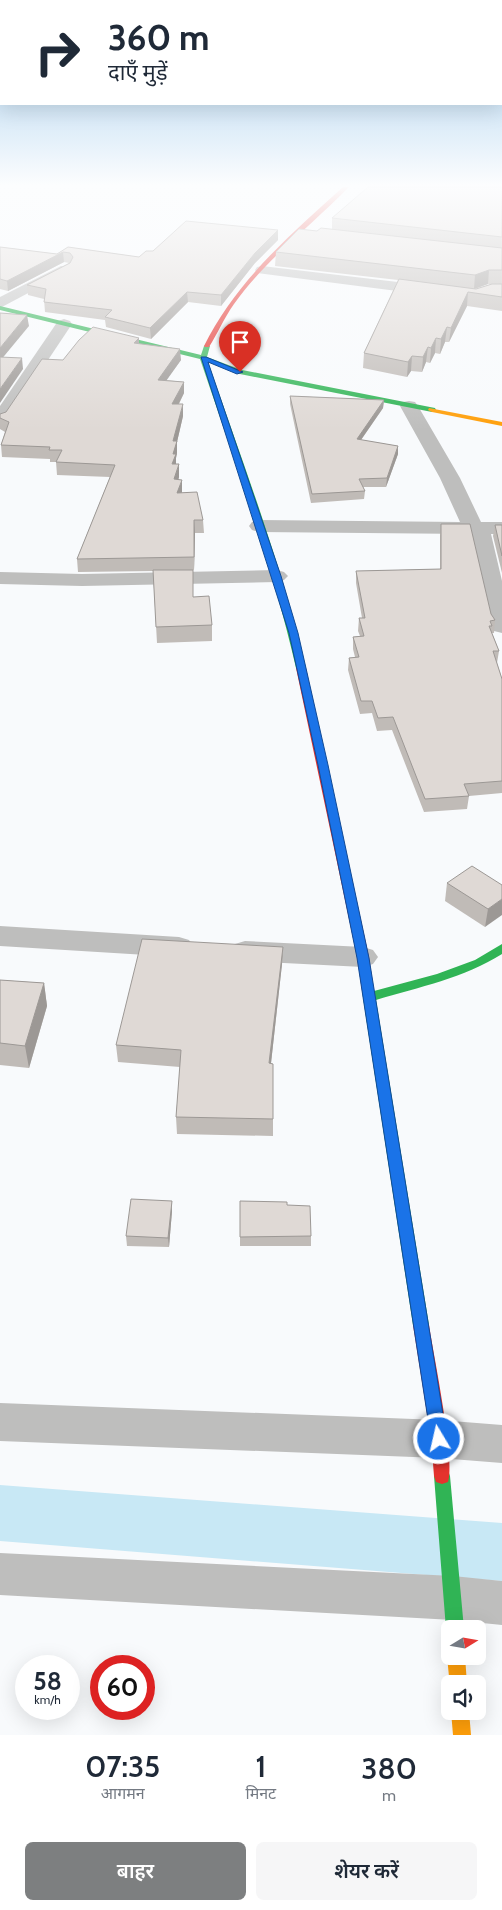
<!DOCTYPE html>
<html lang="hi">
<meta charset="utf-8">
<style>
body{margin:0;font-family:Cabin,"Noto Sans Devanagari",sans-serif;background:#f6f6f7;color:#1f2937;height:100vh;display:flex;flex-direction:column;font-size:19px;white-space:nowrap}
*{box-sizing:border-box;margin:0}
p{font-size:16px;color:#747a83}
.icon{flex:none;width:28px;height:28px;fill:none;stroke:currentColor;stroke-width:2;stroke-linecap:round;stroke-linejoin:round}
.map{position:relative;height:1735px;overflow:hidden}
.panel{display:flex;flex-direction:column;background:#fff;flex:1}
.panel>*{flex:none}
.guide{position:absolute;left:0px;top:0px;width:502px;height:105px;box-shadow:0 5px 20px #0002;background:#fff;color:#1f2937;overflow:hidden}
.needle{width:32px;rotate:79deg}
.controls{position:absolute;left:441px;top:1620px;display:grid;gap:10px}
.controls a{display:grid;place-items:center;width:45px;height:45px;border-radius:8px;background:#fff;box-shadow:0 5px 20px #0002;font-size:25px}
.speed{position:absolute;left:15px;top:1655px;display:flex;gap:10px;font-size:25px;font-weight:700;text-align:center}
.speed>*{display:grid;place-content:center;width:65px;height:65px;border-radius:50%;background:#fff;box-shadow:0 5px 20px #0002;line-height:1}
.speed small{font-size:12px;font-weight:400}
.speed .limit{border:8px solid #d22;background:#fff;color:#111}
.pin{position:absolute;display:grid;place-items:center;width:42px;height:42px;color:#fff;margin:-51px -21px;border-radius:50% 50% 50% 0;rotate:-45deg;box-shadow:0 0 5px #0007}
.pin .icon{rotate:45deg}
.me{position:absolute;width:55px;margin:-28px;rotate:351deg;stroke-linejoin:round;filter:drop-shadow(0 0 4px #0008)}
.turn{display:flex;align-items:center;gap:18px;height:105px;padding:0 25px;font-size:22px}
.turn .icon{width:65px;height:65px;stroke-width:2.5}
.turn b{display:block;font-size:35px;line-height:42px}
.eta{display:flex;justify-content:space-evenly;align-items:center;height:85px;text-align:center}
.eta b{font-size:30px;font-weight:600;line-height:35px}
.action{display:flex;gap:10px;margin-top:auto;padding:10px 25px}
.action a{flex:1;height:58px;border-radius:8px;background:#7d7f80;color:#fff;font-size:20px;font-weight:600;line-height:58px;text-align:center}
.action a+a{background:#f6f6f7;color:#1f2937}
.map>svg:first-child{display:block}
.lines{fill:none;stroke-linecap:round;stroke-linejoin:round}
.canal{fill:#c8e8f5;fill-rule:evenodd}
.street{fill:#bebebd;fill-rule:evenodd}
.fast{fill:#30b455;fill-rule:evenodd}
.slow{fill:#ff9f0a;fill-rule:evenodd}
.jam{fill:#e5322d;fill-rule:evenodd}
.wall{fill:#c0bbb7;fill-rule:evenodd}
.shaded-wall{fill:#9c9895}
.building{fill:#dfd9d5;stroke:#9c9895}
.route{fill:#1a73e8;stroke:#114b97}
</style>
<div class="map">
<svg width="502" height="1735" viewBox="0 0 502 1735">
<rect width="100%" height="100%" fill="#f8fafc"/>
<g class="lines">
<path class="canal" d="M0,1485L502,1523V1581L0,1541Z"/>
<g class="street">
<path d="M61,266L66,267L68,270L66,273L0,308V297Z"/>
<path d="M262,266L474,291L488,286H502V296H490L475,301L257,273L255,270L257,267Z"/>
<path d="M64,319L70,321L72,324L6,423L0,424V406L58,321Z"/>
<path d="M409,401L415,402L418,406L460,478L481,522H502V534H491L502,581V633L494,631L491,626L470,534L259,532L252,530L249,526L252,522L259,520L460,522L440,478L400,406L403,402Z"/>
<path d="M277,570L284,572L288,576L284,580L277,582L82,586L0,584V572L82,574Z"/>
<path d="M0,926L179,937L189,940L194,947L189,954L179,957L0,946Z"/>
<path d="M245,941L363,947L373,950L378,957L373,964L363,967L245,961L235,958L230,951L235,944Z"/>
<path d="M0,1403L439,1420L502,1425V1463L439,1458L0,1441Z"/>
<path d="M0,1553L453,1576L502,1581V1625L453,1620L0,1595Z"/>
</g>
<g class="fast">
<path d="M0,306L201,355L204,346L207,344L210,346L207,357L242,370L435,408L436,410L432,412L240,374L208,362C243,463 281,563 306,668L304,670H298L296,668C272,563 235,462 200,359L0,310Z"/>
<path d="M502,944V954C464,978 419,987 376,1000L429,1325L426,1330L421,1332L416,1330L413,1325L362,991L364,988H372L374,991L437,974L475,960Z"/>
<path d="M442,1468L448,1470L450,1476L464,1629H450V1636L446,1629L434,1476L436,1470Z"/>
</g>
<g class="slow">
<path d="M429,408L502,422V426L432,412L428,410Z"/>
<path d="M450,1649V1656H465L467,1684H450V1687L447,1656Z"/>
<path d="M451,1711H469L471,1735H453Z"/>
</g>
<g class="jam">
<path d="M343,187H349C311,226 266,259 234,304C224,318 218,333 209,347H205L204,346C236,281 290,235 343,187Z"/>
<path d="M301,665L306,668L369,957L374,991L372,994H364L362,991L357,957L296,668Z"/>
<path d="M421,1318L426,1320L429,1325C433,1352 456,1463 448,1482L442,1484L436,1482L434,1476L431,1439L413,1325L416,1320Z"/>
</g>
</g>
<g class="wall">
<path d="M502,187V311L467,306L449,342H445L440,354L435,353L430,363L426,362L422,372L411,371L407,377L363,368L364,353L398,280L275,266L276,252L317,231L332,229V218ZM488,284H491L475,289Z"/>
<path d="M278,230V240L255,263L221,306L188,302L151,339L106,327L105,320L45,312L44,299L28,295L27,285L69,263L64,262L8,291L0,289V247L57,254L68,247L139,257L153,251Z"/>
<path d="M139,338V344L181,360L166,380L184,382V393L179,404L183,416L177,442V453L176,458V464L179,477L178,480L182,493L203,520L204,533H195L194,570H193V597L212,625V641L157,643L153,571L78,572L77,559L110,477L57,475L56,462H50V459L2,457L1,445L5,432L0,429V414L6,412L63,360Z"/>
<path d="M290,396L384,400L383,408L361,440L398,446V454L386,487H363L365,491L364,499L311,503L290,404Z"/>
<path d="M441,524L491,614L495,620L494,633H492L499,651L497,663L502,679V793L469,796L467,809L424,812L392,730L377,731L372,713L360,714L348,670L349,658L355,657L353,649V637L360,636L358,631L359,618H362L356,583V571L440,569V536Z"/>
<path d="M495,525H502V573L493,536Z"/>
<path d="M447,883L502,885L485,927L445,901Z"/>
<path d="M283,947L282,964L271,1063L273,1064V1136L177,1134L176,1117L180,1067L118,1062L116,1045Z"/>
<path d="M0,980L44,983L47,1006L29,1068L0,1065Z"/>
<path d="M172,1201V1211L169,1247L127,1246L126,1236Z"/>
<path d="M240,1201L287,1205L311,1236V1246H240Z"/>
</g>
<g class="shaded-wall">
<path d="M278,230V240L255,263L221,306V295L255,253Z"/>
<path d="M63,252L64,262L8,291L7,281Z"/>
<path d="M489,270L488,284L474,289L475,275Z"/>
<path d="M187,292L188,302L151,339L150,328Z"/>
<path d="M468,292L467,306L449,342L451,328Z"/>
<path d="M27,315L29,326L0,361V348Z"/>
<path d="M447,327L445,342L440,354L441,339Z"/>
<path d="M139,338V350L134,343Z"/>
<path d="M436,338L435,353L430,363L431,348Z"/>
<path d="M428,347L426,362L422,372L423,357Z"/>
<path d="M180,349L181,360L159,391L158,380Z"/>
<path d="M412,356L411,371L407,377L408,362Z"/>
<path d="M22,358L23,369L0,403V389Z"/>
<path d="M184,382V393L173,415L172,404Z"/>
<path d="M384,400L383,408L356,447L357,439Z"/>
<path d="M183,404V416L177,442V453L176,458V466L173,476V441Z"/>
<path d="M398,446V454L386,487L387,478Z"/>
<path d="M179,464V477L175,492L174,479Z"/>
<path d="M182,480V492L178,505L177,493Z"/>
<path d="M194,520L195,533L194,570Z"/>
<path d="M502,899V915L485,927L488,909Z"/>
<path d="M283,947L282,964L269,1081V1063Z"/>
<path d="M44,983L47,1006L29,1068L25,1046Z"/>
<path d="M172,1201V1211L169,1247L168,1238Z"/>
</g>
<g class="building">
<path d="M368,187H502V237L332,218Z"/>
<path d="M186,221L278,230L255,253L221,295L187,292L150,328L105,317L112,310L44,302L46,289L27,285L70,263L73,257L70,253L63,252L7,281L0,279V247L57,254L68,247L139,257L146,251H153Z"/>
<path d="M321,228L502,248V270H489L475,275L276,252L299,229L317,231Z"/>
<path d="M399,279L476,289L492,284H502V297L468,292L451,328L447,327L441,339L436,338L431,348L428,347L423,357L412,356L408,362L364,353Z"/>
<path d="M0,313L27,315L0,348Z"/>
<path d="M93,327L139,338L134,343L180,349L158,380L184,382L172,404H183L173,441H177L173,454H176L172,464H179L174,479L182,480L177,493L197,492L203,520H194V557L77,559L115,465L56,462L62,450H49L50,447L1,445L9,422L0,418V414L6,412L42,359L63,360L79,340Z"/>
<path d="M0,357L22,358L0,389Z"/>
<path d="M290,396L384,400L357,439L398,446L387,478L359,479L365,491L312,494Z"/>
<path d="M441,524H470L491,614L495,620L490,621L492,626H489L499,651H493L502,679V781L464,784L469,796L425,799L393,717L378,718L372,701H361L349,658L359,657L353,637L364,636L359,618H365L356,571L441,569Z"/>
<path d="M495,525H502V556Z"/>
<path d="M153,570H193V597L209,596L212,625L156,627Z"/>
<path d="M472,866L502,885V899L488,909L447,883Z"/>
<path d="M142,939L283,947L269,1063L273,1064V1119L176,1117L181,1050L116,1045Z"/>
<path d="M0,980L44,983L25,1046L0,1043Z"/>
<path d="M131,1199L172,1201L168,1238L126,1236Z"/>
<path d="M240,1201L287,1202V1205L310,1206L311,1236L240,1237Z"/>
</g>
<linearGradient id="sky" x2="0" y2="1"><stop stop-color="#9bc9ed"/><stop offset="0.43" stop-color="#fcfdfe"/><stop offset="1" stop-color="#fcfdfe" stop-opacity="0"/></linearGradient>
<rect width="502" height="430" fill="url(#sky)"/>
<path class="route" d="M201,357H206L243,372L237,374L208,362L281,576L298,633L328,765L369,958L447,1439L445,1444L439,1446L433,1444L431,1439L357,958L318,765L289,633Z"/>
</svg>
<div class="controls">
<a><svg class="needle" viewBox="-14 -14 28 28"><path d="M0-13l5 13h-10z" fill="#e53935"/><path d="M0 13l5-13h-10z" fill="#747a83"/></svg></a>
<a><svg class="icon" aria-label="sound" viewBox="0 0 24 24"><path d="M4 9h4l5-4v14l-5-4H4zM17 9q2 3 0 6"/></svg></a>
</div>
<div class="speed"><div>58<small>km/h</small></div><div class="limit">60</div></div>
<div class="pin" style="left:240px;top:372px;background:#d93025"><svg class="icon" aria-label="arrive" viewBox="0 0 24 24"><path d="M6 21V4h12l-3 4 3 4H6"/></svg></div>
<svg class="me" style="left:439px;top:1439px" viewBox="-20 -20 40 40"><circle r="17" fill="#1a73e8" stroke="#fff" stroke-width="3"/><path d="M0-11L8 9 0 5-8 9z" fill="#fff"/></svg>
<div class="guide">
<div class="turn"><svg class="icon" aria-label="right" viewBox="0 0 24 24"><path d="M7 20v-9h11M14 6l5 5-5 5"/></svg><div><b>360 m</b>दाएँ मुड़ें</div></div>
</div>
</div>
<section class="panel">
<div class="eta">
<div><b>07:35</b><p>आगमन</p></div>
<div><b>1</b><p>मिनट</p></div>
<div><b>380</b><p>m</p></div>
</div>
<div class="action"><a>बाहर</a><a>शेयर करें</a></div>
</section>
